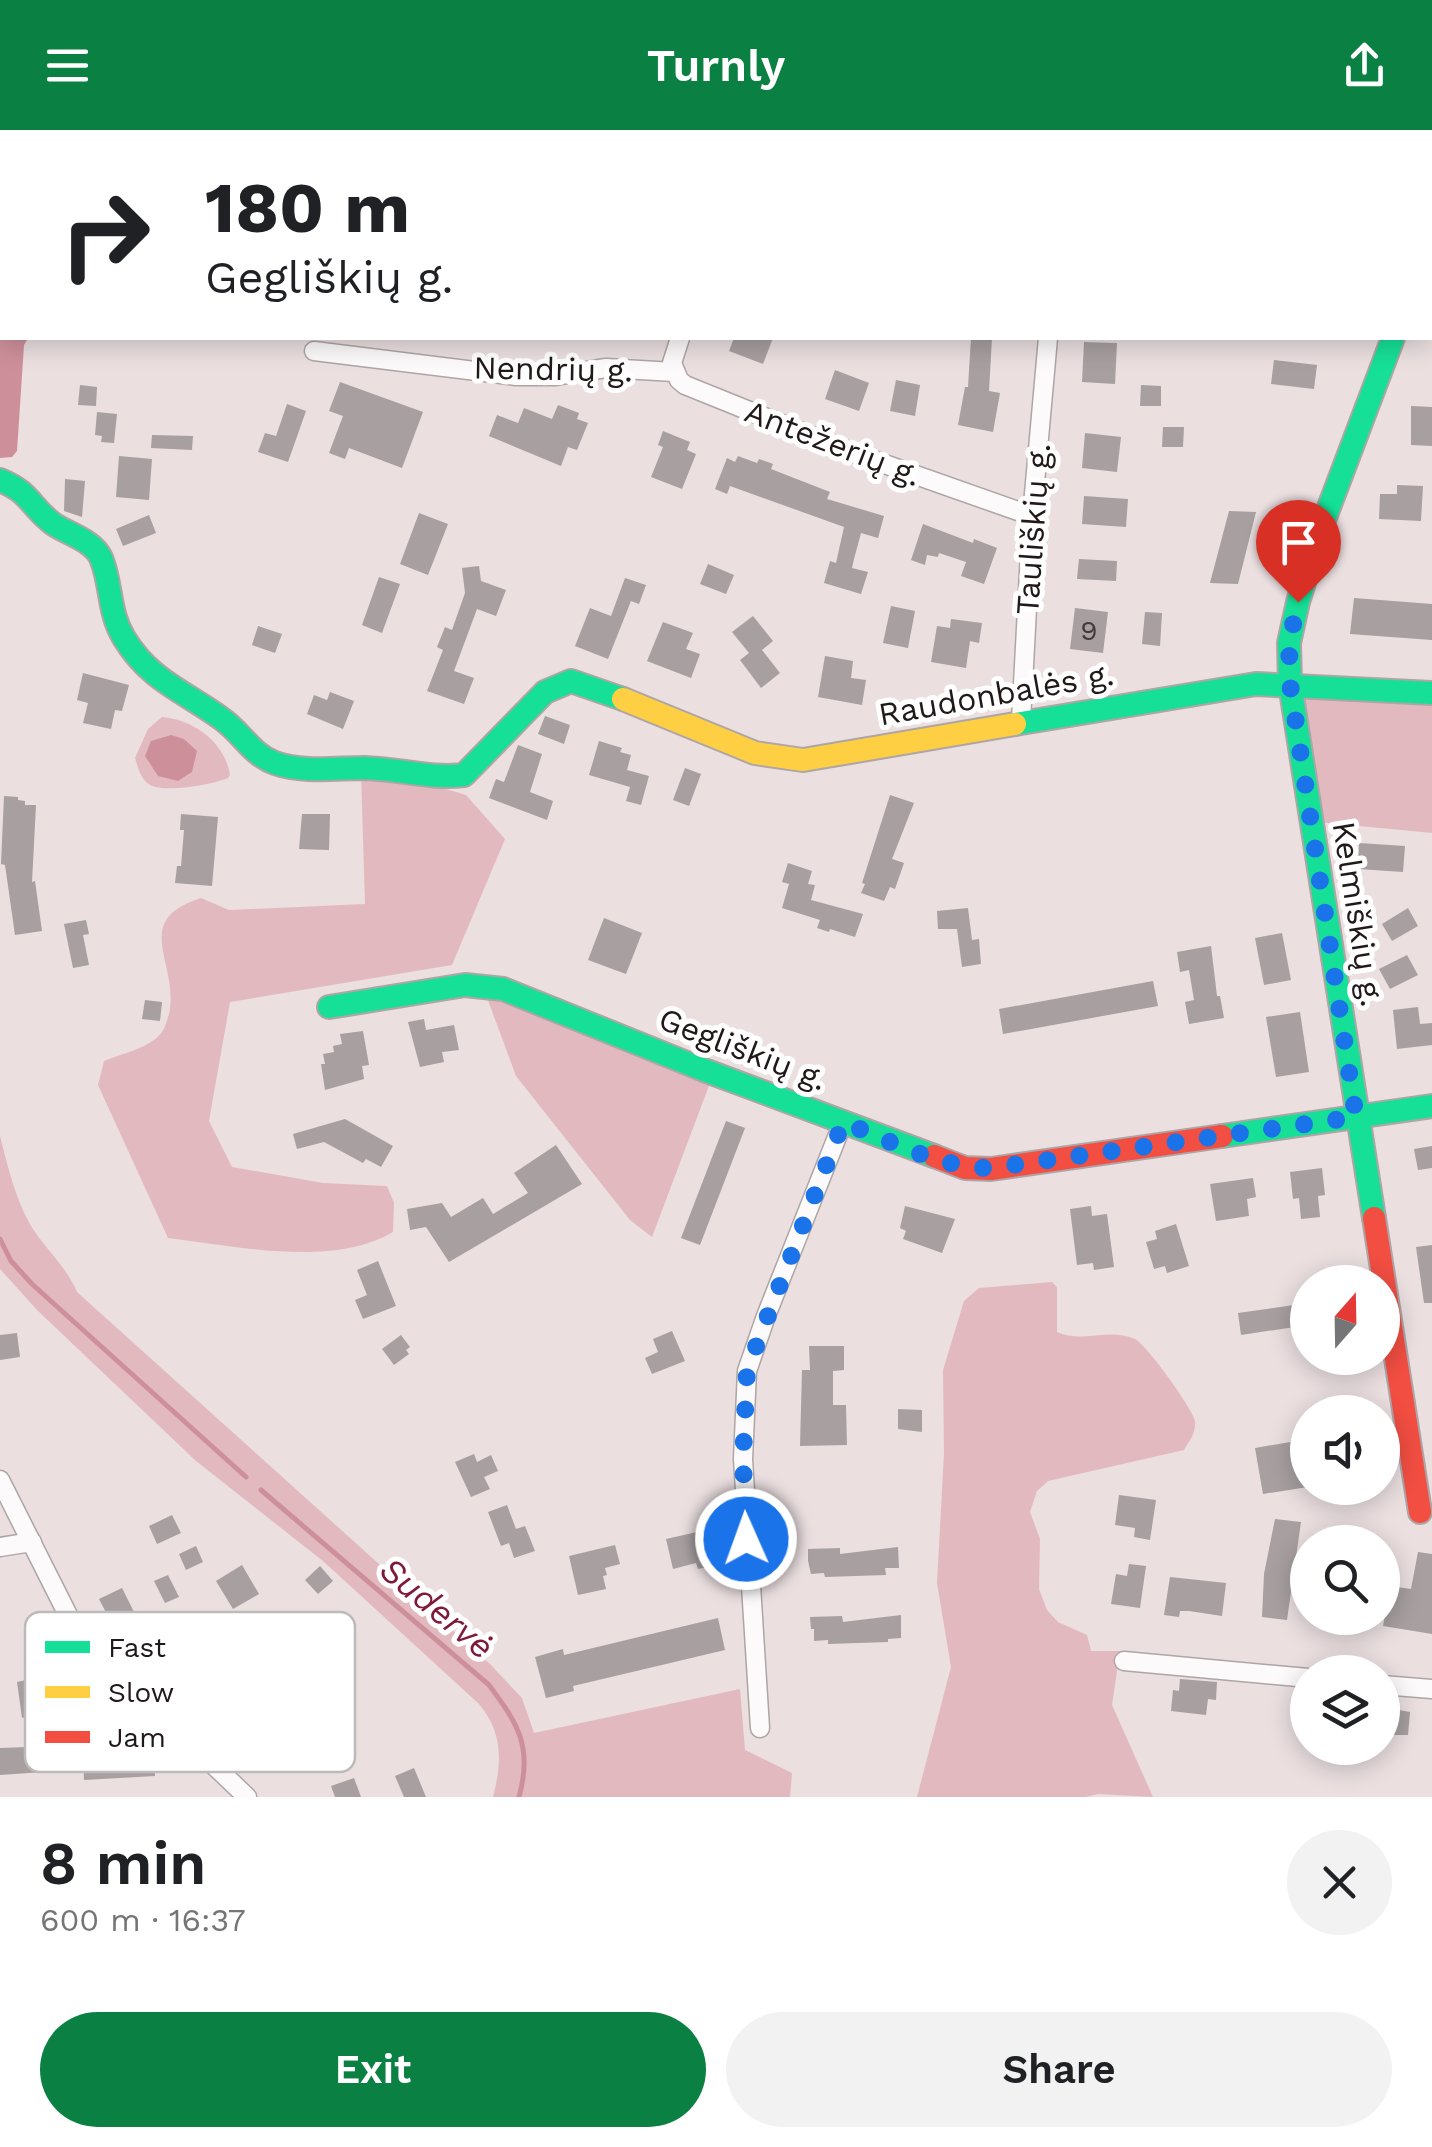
<!DOCTYPE html>
<meta charset="utf-8">
<style>
body{margin:0;font-family:"Work Sans",sans-serif;background:#f2f2f2;color:#202124;height:100vh;display:flex;flex-direction:column;font-size:38px;white-space:nowrap}
*{box-sizing:border-box;margin:0}
p{font-size:32px;color:#757577}
.icon{flex:none;width:55px;height:55px;fill:none;stroke:currentColor;stroke-width:2;stroke-linecap:round;stroke-linejoin:round}
.map{position:relative;height:1667px;overflow:hidden}
.sheet{display:flex;flex-direction:column;background:#fff;flex:1}
.sheet>*{flex:none}
.guide{position:absolute;left:0px;top:0px;width:1432px;height:210px;box-shadow:0 5px 25px #0003;background:#fff;color:#202124;overflow:hidden}
.needle{width:65px;rotate:20deg}
.tools{position:absolute;left:1290px;top:1135px;display:grid;gap:20px}
.tools a{display:grid;place-items:center;width:110px;height:110px;border-radius:50%;background:#fff;box-shadow:0 5px 25px #0003;font-size:50px}
.pin{position:absolute;display:grid;place-items:center;width:85px;height:85px;color:#fff;margin:-102px -42px;border-radius:50% 50% 50% 0;rotate:-45deg;box-shadow:0 0 10px #0007}
.pin .icon{rotate:45deg}
.me{position:absolute;width:110px;margin:-55px;rotate:358deg;stroke-linejoin:round;filter:drop-shadow(0 0 8px #0008)}
.turn{display:flex;align-items:center;gap:35px;height:210px;padding:0 40px;font-size:45px}
.turn .icon{width:130px;height:130px;stroke-width:2.5}
.turn b{display:block;font-size:70px;line-height:85px}
.round{display:grid;place-items:center;flex:none;width:105px;height:105px;border-radius:52px;background:#f2f2f2}
.headline{display:flex;align-items:center;justify-content:space-between;height:170px;padding:0 40px}
h1{font-size:60px;font-weight:600;line-height:75px}
.button{display:flex;gap:20px;margin-top:auto;padding:20px 40px}
.button a{flex:1;height:115px;border-radius:60px;background:#0b8043;color:#fff;font-size:40px;font-weight:600;line-height:115px;text-align:center}
.button a+a{background:#f2f2f2;color:#202124}
header{display:flex;justify-content:space-between;align-items:center;height:130px;padding:0 40px;background:#0b8043;color:#fff;font-size:45px;font-weight:600}
.map>svg:first-child{display:block}
.green{fill:#e3b9c0}
.water{fill:#cd909b}
.lines{fill:none;stroke-linecap:round;stroke-linejoin:round}
.stream{stroke:#cd909b;stroke-width:5}
.building{fill:#a79fa0}
.street-casing{stroke:#aea5a6;stroke-width:21}
.fast-casing{stroke:#aea5a6;stroke-width:26}
.slow-casing{stroke:#aea5a6;stroke-width:26}
.jam-casing{stroke:#aea5a6;stroke-width:26}
.street{stroke:#fcfafa;stroke-width:18}
.fast{stroke:#16e098;stroke-width:22}
.slow{stroke:#ffcf43;stroke-width:22}
.jam{stroke:#f24e42;stroke-width:22}
.route{stroke:#1a73e8;stroke-width:18;stroke-dasharray:0 32.4}
.labels{text-anchor:middle;dominant-baseline:central;stroke-width:10;stroke-linejoin:round;paint-order:stroke}
.number-label{font-size:28px;fill:#423a3b}
.street-label{font-size:32px;fill:#201819;stroke:#fff}
.water-label{font-size:35px;font-style:italic;fill:#7e1939;stroke:#fff}
.key{fill:#fff;stroke:#bcbaba;stroke-width:2.5}
.key-label{font-size:28px;fill:#201819}
</style>
<header><svg class="icon" aria-label="menu" viewBox="0 0 24 24"><path d="M4 6h16M4 12h16M4 18h16"/></svg>Turnly<svg class="icon" aria-label="share" viewBox="0 0 24 24"><path d="M12 15V3M7 8l5-5 5 5M5 13v7h14v-7"/></svg></header>
<div class="map">
<svg width="1432" height="1667" viewBox="0 0 1432 1667">
<rect width="100%" height="100%" fill="#ebdfe0"/>
<g class="green">
<path d="M1304,567L1432,569V703L1318,692Z"/>
<path d="M162,587C195,590 225,613 230,645L228,648C211,655 169,662 152,656C141,651 138,638 135,628L148,599Z"/>
<path d="M361,642L426,653L466,665L505,709L452,835L230,872L209,991L232,1037L323,1053L387,1056L394,1073L393,1102C332,1138 236,1116 168,1108L98,955L104,931C119,925 140,920 154,910C164,903 166,894 169,884C180,833 129,791 201,768L229,780L365,774Z"/>
<path d="M486,865L710,953L652,1107L630,1090L516,946Z"/>
<path d="M0,1006C8,1037 15,1068 31,1096C46,1120 66,1136 77,1162L490,1534L522,1568L534,1603L740,1559L745,1620L792,1643L790,1667H493C502,1633 503,1602 479,1574L323,1431L196,1331L37,1180L0,1139Z"/>
<path d="M1052,1152L1057,1157V1202C1084,1214 1107,1197 1135,1209C1146,1214 1193,1279 1195,1291C1196,1303 1190,1310 1184,1320L1048,1351L1037,1361L1030,1382L1040,1409L1039,1459L1047,1480L1058,1492L1087,1505L1091,1521H1120L1112,1575L1153,1667L1098,1664L1086,1667H917L951,1537L937,1453L944,1323L943,1240L964,1171L979,1158Z"/>
</g>
<g class="water">
<path d="M0,0H264L2,2V208H28L24,215L17,321L12,327L0,328Z"/>
<path d="M171,605L184,609L197,621L192,642L178,651L158,646L145,626L151,611Z"/>
</g>
<g class="lines">
<g class="stream">
<path d="M0,1109L11,1131L32,1154L246,1347"/>
<path d="M261,1360L489,1555C518,1594 533,1617 519,1667"/>
</g>
</g>
<g class="building">
<path d="M734,208H773L763,234L729,221Z"/>
<path d="M971,208H992L989,261L1000,263L993,302L958,295L965,257H968Z"/>
<path d="M1084,212L1117,213L1115,254L1082,252Z"/>
<path d="M1274,230L1317,235L1314,259L1271,254Z"/>
<path d="M835,240L869,253L859,281L825,269Z"/>
<path d="M896,250L920,255L915,286L890,281Z"/>
<path d="M340,252L423,282L402,338L349,318L345,329L329,323L343,286L329,281Z"/>
<path d="M80,255L97,257L96,276L78,275Z"/>
<path d="M1141,255L1161,256V276H1140Z"/>
<path d="M287,274L306,281L288,332L258,322L265,303L276,306Z"/>
<path d="M558,275L579,283L577,289L588,293L577,320L568,317L561,336L489,306L497,285L518,293L524,278L552,289Z"/>
<path d="M1411,276L1432,277V316L1411,315Z"/>
<path d="M97,282L117,284L114,313L101,312L102,306L95,305Z"/>
<path d="M1163,297H1184L1183,317H1162Z"/>
<path d="M663,301L690,312L687,320L696,324L682,359L651,347L663,317L658,315Z"/>
<path d="M1085,303L1121,307L1117,342L1082,338Z"/>
<path d="M152,305L193,306L192,320L151,318Z"/>
<path d="M119,326L152,329L149,370L116,367Z"/>
<path d="M738,326L757,333L759,329L773,334L771,339L830,362L827,369L884,386L878,408L861,403L854,429L852,438L868,442L861,464L824,453L830,431L836,433L844,397L730,356L727,364L715,359L727,328L735,332Z"/>
<path d="M65,349L85,351L82,387L64,381Z"/>
<path d="M1397,355L1423,356L1421,391L1379,389L1380,364H1397Z"/>
<path d="M1084,366L1128,369L1126,397L1082,394Z"/>
<path d="M1229,381L1256,382L1238,454L1210,453Z"/>
<path d="M419,383L448,394L428,445L400,434Z"/>
<path d="M149,385L156,403L123,416L116,399Z"/>
<path d="M923,394L973,413L974,409L997,418L984,454L961,446L966,432L939,423L938,427L927,425L925,435L911,430Z"/>
<path d="M1079,429L1117,431L1116,451L1077,449Z"/>
<path d="M708,434L734,445L726,464L700,454Z"/>
<path d="M479,436L481,451L506,460L496,486L477,479L454,541L474,548L464,574L427,561L443,520L437,517L445,497L452,500L465,463L462,438Z"/>
<path d="M379,447L400,454L382,503L362,495Z"/>
<path d="M625,448L646,455L639,474L631,471L608,529L575,516L590,478L611,486Z"/>
<path d="M1354,468L1432,474V510L1350,504Z"/>
<path d="M891,476L915,481L908,518L883,513Z"/>
<path d="M1075,478L1108,482L1103,523L1070,519Z"/>
<path d="M1145,482L1162,483L1160,516L1142,514Z"/>
<path d="M753,486L773,511L762,520L780,543L761,558L740,530L749,523L732,502Z"/>
<path d="M951,489L982,493L979,513L970,511L966,538L931,532L937,496L950,498Z"/>
<path d="M663,492L693,503L686,519L700,524L691,548L647,531Z"/>
<path d="M258,496L282,504L275,523L252,515Z"/>
<path d="M825,526L853,531L851,548L866,550L862,575L818,567Z"/>
<path d="M83,543L129,555L122,581L115,580L111,599L83,593L88,573L77,570Z"/>
<path d="M330,562L354,571L343,599L307,584L314,565L327,570Z"/>
<path d="M545,586L570,595L564,614L538,604Z"/>
<path d="M599,611L622,618L620,622L631,625L627,640L649,646L641,675L626,671L630,657L589,645Z"/>
<path d="M518,615L542,624L530,662L553,671L547,690L489,668L496,649L504,652Z"/>
<path d="M685,638L701,644L689,676L673,670Z"/>
<path d="M890,665L914,673L892,729L904,733L895,759L890,757L884,771L861,763L865,754L862,753Z"/>
<path d="M4,666L18,667V670L25,671V675H36L32,752L35,751L42,801L15,805L5,735L1,734Z"/>
<path d="M181,684L218,687L212,756L175,753L177,736H181L184,700H180Z"/>
<path d="M302,684H330L329,720L299,719Z"/>
<path d="M1359,713L1405,716L1403,742L1358,739Z"/>
<path d="M788,733L812,741L808,754L815,755L811,770L863,784L855,807L830,799L829,802L817,798L820,790L782,778L789,754L782,752Z"/>
<path d="M968,778L972,810L979,809L981,834L962,837L957,799H938L937,781Z"/>
<path d="M1408,778L1418,796L1392,811L1382,794Z"/>
<path d="M604,788L642,803L626,844L588,830Z"/>
<path d="M86,790L89,804L83,805L89,835L73,838L64,794Z"/>
<path d="M1282,803L1291,850L1264,855L1255,808Z"/>
<path d="M1211,816L1217,866H1220L1224,888L1189,894L1185,872L1194,870L1189,840L1180,842L1177,822Z"/>
<path d="M1407,825L1418,845L1390,859L1379,839Z"/>
<path d="M1153,851L1158,876L1003,904L999,879Z"/>
<path d="M145,870L162,872L160,891L142,889Z"/>
<path d="M1418,877L1420,894L1432,893V915L1397,919L1393,880Z"/>
<path d="M1300,882L1309,942L1276,947L1266,887Z"/>
<path d="M424,889L426,900L454,895L459,920L442,922L444,932L420,937L408,892Z"/>
<path d="M363,901L369,935L362,936L364,949L325,960L321,934H325L323,924L334,922L333,916L342,914L340,904Z"/>
<path d="M345,989L393,1016L381,1037L366,1029L363,1033L324,1012L297,1019L293,1004Z"/>
<path d="M726,991L745,998L700,1115L681,1108Z"/>
<path d="M556,1015L582,1054L449,1132L426,1097L410,1100L407,1079L442,1073L451,1087L483,1068L493,1084L528,1063L514,1043Z"/>
<path d="M1432,1016V1038L1418,1040L1414,1019Z"/>
<path d="M1322,1038L1325,1065L1318,1066L1320,1087L1301,1089L1299,1068L1293,1069L1290,1042Z"/>
<path d="M1253,1048L1256,1067L1247,1069L1249,1086L1216,1091L1210,1054Z"/>
<path d="M905,1076L955,1089L942,1123L903,1109L906,1101L900,1098Z"/>
<path d="M1091,1076L1092,1086L1107,1084L1114,1137L1094,1140L1093,1133L1077,1135L1070,1079Z"/>
<path d="M1176,1094L1189,1136L1167,1143L1165,1136L1154,1139L1146,1112L1157,1109L1155,1101Z"/>
<path d="M1432,1115V1173H1424L1416,1117Z"/>
<path d="M378,1131L396,1176L363,1189L355,1170L367,1165L357,1140Z"/>
<path d="M1308,1173V1195L1241,1205L1238,1183Z"/>
<path d="M672,1201L685,1231L652,1244L645,1228L658,1222L653,1209Z"/>
<path d="M17,1203L20,1227L0,1230V1205Z"/>
<path d="M401,1205L410,1217L406,1220L409,1224L394,1235L382,1219Z"/>
<path d="M809,1216H844V1240L833,1241V1275H846L847,1315L800,1316L802,1240H810Z"/>
<path d="M898,1279L922,1280V1302L898,1299Z"/>
<path d="M1308,1309V1357L1263,1364L1255,1318Z"/>
<path d="M474,1324L477,1332L491,1325L498,1341L484,1347L490,1359L471,1367L455,1332Z"/>
<path d="M1119,1365L1156,1370L1150,1410L1134,1407L1135,1398L1115,1395Z"/>
<path d="M507,1375L516,1399L525,1396L535,1421L514,1428L509,1413L501,1416L488,1382Z"/>
<path d="M172,1385L181,1403L157,1414L149,1396Z"/>
<path d="M1275,1389L1301,1392L1287,1490L1262,1487L1264,1444Z"/>
<path d="M697,1402L702,1423L710,1421L713,1436L698,1439L696,1433L673,1439L666,1409Z"/>
<path d="M615,1415L620,1434L605,1438L607,1445L603,1446L606,1459L578,1465L569,1426Z"/>
<path d="M196,1416L203,1432L186,1440L179,1424Z"/>
<path d="M898,1417L899,1438H885L886,1445L825,1447L824,1443L811,1444L808,1431V1419L840,1418V1424Z"/>
<path d="M1418,1422L1432,1424V1504L1383,1496L1390,1456L1411,1459Z"/>
<path d="M1129,1434L1146,1436L1140,1478L1111,1474L1116,1444L1127,1446Z"/>
<path d="M242,1435L259,1464L233,1479L216,1451Z"/>
<path d="M320,1436L333,1451L318,1464L305,1450Z"/>
<path d="M168,1445L179,1467L165,1473L154,1451Z"/>
<path d="M1170,1447L1226,1453L1222,1486L1189,1481H1180L1179,1487L1164,1485Z"/>
<path d="M122,1458L135,1484L113,1496L99,1469Z"/>
<path d="M901,1485V1508L888,1509V1512L828,1514V1510L814,1511V1499H811L810,1487L842,1486L843,1492Z"/>
<path d="M718,1488L725,1520L573,1556L574,1561L546,1568L535,1527L563,1519L564,1525Z"/>
<path d="M58,1528L62,1548L43,1553L49,1582L22,1588L17,1552L35,1548L32,1534Z"/>
<path d="M1180,1549L1217,1552L1216,1570L1208,1569L1206,1585L1171,1581L1173,1560L1179,1561Z"/>
<path d="M1382,1577L1410,1582L1408,1605H1382Z"/>
<path d="M56,1616L58,1641L0,1645V1618Z"/>
<path d="M154,1620L155,1646L84,1650L83,1624Z"/>
<path d="M414,1638L426,1667H404L395,1646Z"/>
<path d="M354,1648L361,1667H335L331,1656Z"/>
</g>
<g class="lines">
<defs>
<g id="street">
<path d="M764,2L765,0"/>
<path d="M1067,2L1068,0"/>
<path d="M1430,91L1432,77"/>
<path d="M680,208L672,233L679,250L685,255L856,324L1032,386"/>
<path d="M314,221L516,246H554L606,238L674,242"/>
<path d="M1021,591L1032,386L1048,208"/>
<path d="M0,1350L75,1499L89,1516L247,1667"/>
<path d="M0,1417L32,1412"/>
<path d="M1124,1531L1308,1548"/>
<path d="M1382,1555L1432,1559"/>
<path d="M760,1598L743,1329L747,1241L766,1186L843,992"/>
</g>
<g id="fast">
<path d="M0,350C31,363 29,375 52,393C67,404 93,410 101,428C112,454 108,482 124,508C150,551 184,561 222,589C241,602 252,625 275,633C303,643 336,638 365,638C399,639 431,649 464,645L545,562L571,551L623,569"/>
<path d="M1015,594L1256,554L1432,563"/>
<path d="M329,877L465,855L503,859L704,940L934,1026"/>
<path d="M1222,1006L1432,976"/>
<path d="M1374,1088L1290,554L1289,513L1298,472L1320,401L1393,208"/>
</g>
<path id="slow" d="M623,569L755,623L803,630L1015,594"/>
<g id="jam">
<path d="M934,1026L965,1038L991,1039L1222,1006"/>
<path d="M1374,1088L1420,1382"/>
</g>
</defs>
<use href="#street" class="street-casing"/>
<use href="#fast" class="fast-casing"/>
<use href="#slow" class="slow-casing"/>
<use href="#jam" class="jam-casing"/>
<use href="#street" class="street"/>
<use href="#fast" class="fast"/>
<use href="#slow" class="slow"/>
<use href="#jam" class="jam"/>
</g>
<g class="lines">
<path class="route" d="M746,1409L743,1328L747,1240L843,992C891,1011 939,1038 991,1038L1356,987L1290,554L1289,513L1298,472"/>
</g>
<g class="labels">
<g class="number-label">
<text x="1089" y="500">9</text>
</g>
<g class="street-label">
<text transform="translate(553 239) rotate(1)">Nendrių g.</text>
<text transform="translate(833 313) rotate(21)">Antežerių g.</text>
<text transform="translate(1033 399) rotate(-86)">Tauliškių g.</text>
<text transform="translate(996 564) rotate(-10)">Raudonbalės g.</text>
<text transform="translate(1358 784) rotate(81)">Kelmiškių g.</text>
<text transform="translate(743 919) rotate(21)">Gegliškių g.</text>
</g>
<g class="water-label">
<text transform="translate(437 1478) rotate(40)">Sudervė</text>
</g>
</g>
<rect x="25" y="1482" width="330" height="160" rx="15" class="key"/>
<rect x="45" y="1511" width="45" height="12" fill="#16e098"/>
<rect x="45" y="1556" width="45" height="12" fill="#ffcf43"/>
<rect x="45" y="1601" width="45" height="12" fill="#f24e42"/>
<g class="key-label">
<text x="108" y="1527">Fast</text>
<text x="108" y="1572">Slow</text>
<text x="108" y="1617">Jam</text>
</g>
</svg>
<div class="tools">
<a><svg class="needle" viewBox="-14 -14 28 28"><path d="M0-13l5 13h-10z" fill="#e53935"/><path d="M0 13l5-13h-10z" fill="#757577"/></svg></a>
<a><svg class="icon" aria-label="sound" viewBox="0 0 24 24"><path d="M4 9h4l5-4v14l-5-4H4zM17 9q2 3 0 6"/></svg></a>
<a><svg class="icon" aria-label="search" viewBox="0 0 24 24"><circle cx="10" cy="10" r="6"/><path d="M15 15l6 6"/></svg></a>
<a><svg class="icon" aria-label="layers" viewBox="0 0 24 24"><path d="M12 4l9 5-9 5-9-5zM3 14l9 5 9-5"/></svg></a>
</div>
<div class="pin" style="left:1298px;top:472px;background:#d93025"><svg class="icon" aria-label="arrive" viewBox="0 0 24 24"><path d="M6 21V4h12l-3 4 3 4H6"/></svg></div>
<svg class="me" style="left:746px;top:1409px" viewBox="-20 -20 40 40"><circle r="17" fill="#1a73e8" stroke="#fff" stroke-width="3"/><path d="M0-11L8 9 0 5-8 9z" fill="#fff"/></svg>
<div class="guide">
<div class="turn"><svg class="icon" aria-label="right" viewBox="0 0 24 24"><path d="M7 20v-9h11M14 6l5 5-5 5"/></svg><div><b>180 m</b>Gegliškių g.</div></div>
</div>
</div>
<section class="sheet">
<div class="headline"><div><h1>8 min</h1><p>600 m · 16:37</p></div><a class="round"><svg class="icon" aria-label="close" viewBox="0 0 24 24"><path d="M6 6l12 12M18 6L6 18"/></svg></a></div>
<div class="button"><a>Exit</a><a>Share</a></div>
</section>
